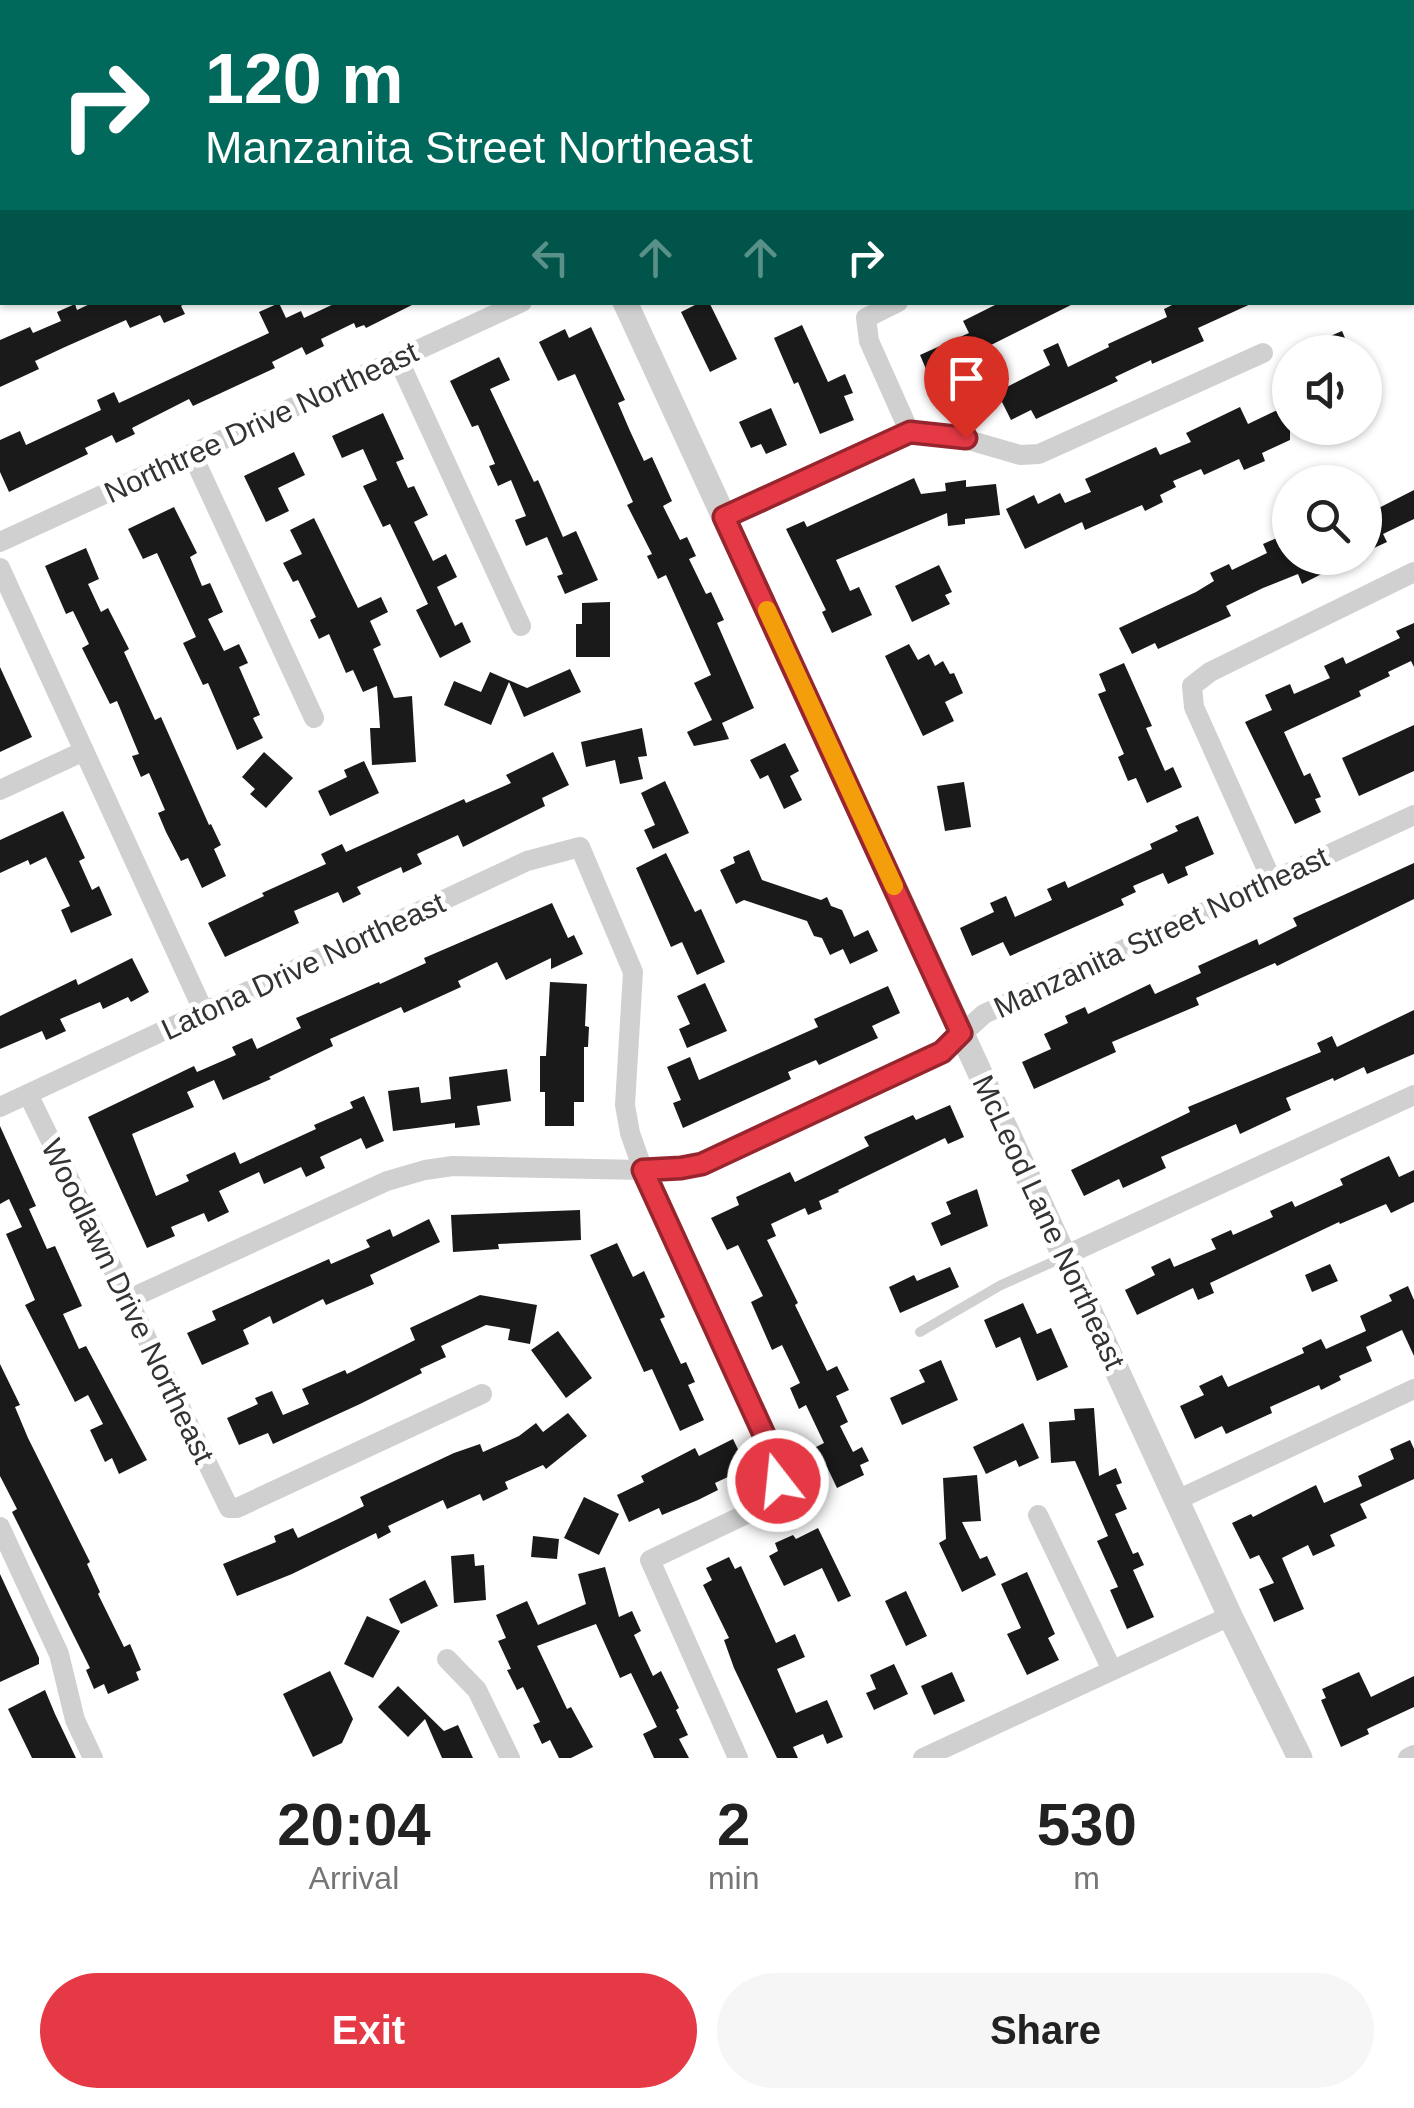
<!DOCTYPE html>
<style>
body{margin:0;font-family:Helvetica,sans-serif;background:#f6f6f6;color:#222;height:100vh;display:flex;flex-direction:column;font-size:38px;white-space:nowrap}
*{box-sizing:border-box;margin:0}
p{font-size:32px;color:#767676}
.icon{flex:none;width:55px;height:55px;fill:none;stroke:currentColor;stroke-width:2;stroke-linecap:round;stroke-linejoin:round}
.map{position:relative;height:1758px;overflow:hidden}
.panel{display:flex;flex-direction:column;background:#fff;flex:1}
.panel>*{flex:none}
.hud{position:absolute;left:0px;top:0px;width:1415px;height:305px;box-shadow:0 2px 8px #0004;background:#00695c;color:#fff;overflow:hidden}
.buttons{position:absolute;left:1272px;top:335px;display:grid;gap:20px}
.buttons a{display:grid;place-items:center;width:110px;height:110px;border-radius:50%;background:#fff;box-shadow:0 2px 8px #0004;font-size:50px}
.pin{position:absolute;display:grid;place-items:center;width:85px;height:85px;color:#fff;margin:-102px -42px;border-radius:50% 50% 50% 0;rotate:-45deg;box-shadow:0 0 10px #0007}
.pin .icon{rotate:45deg}
.me{position:absolute;width:110px;margin:-55px;rotate:344deg;stroke-linejoin:round;filter:drop-shadow(0 0 8px #0008)}
.turn{display:flex;align-items:center;gap:35px;height:210px;padding:0 40px;font-size:45px}
.turn .icon{width:130px;height:130px;stroke-width:2.5}
.turn b{display:block;font-size:70px;line-height:85px}
.lanes{display:flex;align-items:center;height:95px;padding:0 40px;background:#0003;justify-content:center;gap:50px;direction:ltr}
.lanes .off{opacity:.35}
.eta{display:flex;justify-content:space-evenly;align-items:center;height:170px;text-align:center}
.eta b{font-size:60px;font-weight:700;line-height:70px}
.cta{display:flex;gap:20px;margin-top:auto;padding:20px 40px}
.cta a{flex:1;height:115px;border-radius:60px;background:#e63946;color:#fff;font-size:40px;font-weight:700;line-height:115px;text-align:center}
.cta a+a{background:#f6f6f6;color:#222}
.map>svg:first-child{display:block}
.building{fill:#1a1a1a}
.lines{fill:none;stroke-linecap:round;stroke-linejoin:round}
.service{stroke:#d0d0d0;stroke-width:10}
.minor{stroke:#d0d0d0;stroke-width:20}
.tertiary{stroke:#d0d0d0;stroke-width:25}
.route-casing{stroke:#96252e;stroke-width:25}
.route{stroke:#e63946;stroke-width:18}
.slow{stroke:#f59e0b;stroke-width:18}
.labels{text-anchor:middle;dominant-baseline:central;stroke-width:10;stroke-linejoin:round;paint-order:stroke}
.street-label{font-size:30px;fill:#333;stroke:#fff}
</style>
<div class="map">
<svg width="1414" height="1758" viewBox="0 0 1414 1758">
<rect width="100%" height="100%" fill="#fff"/>
<g class="building">
<path d="M94,302H188L181,306L185,314L164,323L160,315L130,328L126,320L65,347L35,361L39,369L0,387V340L30,327L33,333L61,321L57,312L75,304L77,310Z"/>
<path d="M338,302H418L366,328L364,325L356,328L354,323L321,339L324,346L306,355L302,347L272,362L275,368L193,406L189,399L132,428L135,434L116,443L112,435L85,448L88,454L9,492L0,472V440L20,431L26,445L101,410L97,400L114,392L119,403L269,333L259,312L279,303L286,318L301,311L304,318Z"/>
<path d="M701,302H709L737,359L710,372L681,312Z"/>
<path d="M1001,302H1077L929,376L920,355L969,333L963,321Z"/>
<path d="M1178,302H1255L1198,328L1204,341L1152,364L1151,360L1115,377L1118,381L1036,419L1031,410L1011,420L997,392L1050,365L1043,350L1058,343L1068,367L1109,347L1108,344L1167,317L1164,309Z"/>
<path d="M802,325L828,382L845,374L853,393L844,396L854,420L820,434L798,382L794,384L774,338Z"/>
<path d="M591,327L625,400L618,403L630,431L644,461L652,457L672,501L663,506L680,540L687,537L696,556L689,559L706,594L711,592L724,620L717,623L754,708L722,723L729,739L694,746L687,732L712,720L694,683L711,675L666,575L658,579L647,556L652,554L627,505L633,502L575,374L558,381L539,342L565,329L569,338Z"/>
<path d="M1342,331L1351,352H1293Z"/>
<path d="M499,357L510,380L490,389L534,482L538,480L563,537L576,531L598,580L565,594L557,576L563,574L547,537L526,546L515,520L526,516L511,480L498,486L489,466L495,464L478,425L472,427L450,381Z"/>
<path d="M1290,404V440L1262,453L1265,461L1244,470L1239,459L1204,475L1201,469L1173,481L1176,487L1160,495L1163,502L1145,511L1142,505L1085,530L1082,522L1025,549L1006,509L1034,495L1038,504L1060,493L1065,503L1091,492L1085,479L1156,447L1160,455L1191,442L1186,433L1240,407L1248,424Z"/>
<path d="M771,408L787,445L766,454L761,444L751,448L739,422Z"/>
<path d="M383,413L404,459L396,462L408,488L414,486L428,515L414,522L433,561L446,554L457,577L437,587L455,626L462,622L471,642L440,658L416,610L428,604L390,524L383,527L363,486L377,480L363,449L342,458L332,436Z"/>
<path d="M294,452L305,475L278,488L289,511L266,522L244,476Z"/>
<path d="M914,478L921,494L946,491L945,483L966,480V487L996,484L1000,515L965,519V524L948,526L947,513L836,560L850,591L859,587L872,615L832,633L822,612L826,610L786,529L804,521L807,527Z"/>
<path d="M1414,490V519L1383,534L1387,542L1365,552V515Z"/>
<path d="M174,507L197,553L190,557L202,586L210,583L223,612L208,619L224,651L239,644L248,663L239,667L260,715L253,718L263,738L237,750L208,683L203,685L183,643L196,637L157,553L143,559L128,529Z"/>
<path d="M314,518L358,608L381,597L388,612L370,621L381,645L373,649L394,698L412,696L416,762L372,765L370,728H380L377,686L363,692L353,670L346,673L329,634L319,639L310,620L316,617L298,580L293,582L283,563L302,554L290,530Z"/>
<path d="M1290,532V558H1353L1302,584L1298,574L1263,588L1226,606L1231,616L1158,649L1155,643L1132,654L1119,628L1196,592L1214,581L1210,573L1229,564L1232,570L1267,553L1263,544Z"/>
<path d="M86,548L99,579L88,584L101,612L108,608L129,649L124,652L155,720L161,717L209,825L211,824L221,845L214,849L226,876L202,888L188,858L181,861L166,832L158,813L165,810L149,773L141,777L132,756L139,754L117,701L110,704L82,648L89,644L73,611L66,614L45,566Z"/>
<path d="M939,565L952,592L945,595L950,604L912,622L895,586Z"/>
<path d="M610,602V657H576V624H582V603Z"/>
<path d="M1414,623V667L1411,661L1388,672L1390,676L1359,691L1361,696L1284,732L1304,776L1310,773L1321,797L1315,799L1321,812L1295,824L1245,722L1272,710L1265,695L1290,684L1294,694L1330,678L1324,666L1343,657L1346,664L1400,638L1396,631Z"/>
<path d="M909,644L918,660L929,654L935,666L943,661L950,674L954,673L963,693L945,702L954,721L923,736L885,656Z"/>
<path d="M1124,663L1152,726L1146,728L1165,771L1173,767L1182,787L1147,803L1136,778L1128,781L1118,757L1124,754L1098,694L1106,691L1099,674Z"/>
<path d="M0,667L32,737L0,752Z"/>
<path d="M570,669L581,692L524,717L509,682L491,725L444,705L454,681L481,692L490,672L527,688Z"/>
<path d="M1414,725V771L1359,796L1342,758Z"/>
<path d="M642,728L647,756L638,757L643,779L620,784L615,760L586,767L581,742Z"/>
<path d="M785,743L799,771L790,776L802,800L784,809L768,775L760,779L750,760Z"/>
<path d="M264,752L293,778L266,808L250,794L255,789L242,777Z"/>
<path d="M553,752L569,785L542,798L545,806L463,847L458,835L417,854L422,864L403,873L401,867L357,887L361,894L343,903L338,892L294,911L299,923L225,957L208,923L264,896L262,893L326,864L321,854L342,844L346,852L464,799L466,803L511,783L506,775Z"/>
<path d="M364,761L379,793L330,816L318,791L347,777L344,770Z"/>
<path d="M665,781L689,833L653,849L644,830L655,825L641,793Z"/>
<path d="M964,782L971,827L945,831L937,786Z"/>
<path d="M63,811L85,858L79,861L92,890L99,886L112,915L71,933L61,910L70,906L46,857L30,865L28,860L0,873V840Z"/>
<path d="M1198,816L1214,854L1185,867L1188,875L1168,884L1163,873L1133,886L1136,892L1121,899L1124,905L1010,956L1003,942L972,956L960,928L994,912L990,903L1006,896L1015,917L1052,900L1047,889L1065,881L1068,888L1152,849L1150,844L1178,831L1175,826Z"/>
<path d="M749,850L762,880L821,900L827,897L831,906L842,910L854,937L868,930L878,951L850,964L843,949L830,955L822,938L814,936L807,921L744,900L736,904L720,870L735,863L733,857Z"/>
<path d="M666,853L695,912L701,909L725,962L697,975L682,942L671,947L636,868Z"/>
<path d="M1414,863V899L1277,966L1275,963L1196,998L1199,1005L1112,1042L1116,1052L1034,1089L1022,1062L1051,1049L1044,1034L1068,1023L1065,1016L1085,1007L1088,1014L1150,984L1155,994L1201,973L1198,966L1257,939L1259,945L1297,926L1293,918Z"/>
<path d="M552,903L568,938L574,935L583,954L551,969V958L506,980L497,962L458,981L461,987L404,1013L401,1007L330,1039L333,1046L269,1077L271,1079L223,1100L214,1080L187,1092L194,1107L132,1134L156,1196L189,1181L186,1175L235,1152L240,1164L316,1129L314,1125L353,1108L350,1102L364,1096L384,1141L366,1149L361,1138L320,1157L325,1168L306,1177L301,1167L264,1184L259,1172L219,1191L229,1212L208,1222L204,1213L171,1227L175,1236L147,1248L88,1117L194,1066L197,1072L236,1055L232,1047L252,1038L257,1049L301,1028L296,1018L379,982L380,984L426,963L424,958Z"/>
<path d="M132,958L149,992L131,1002L128,997L103,1009L100,1002L60,1019L66,1031L46,1040L42,1031L0,1049V1016L76,979L78,985Z"/>
<path d="M550,982L587,984L585,1026L589,1027L588,1047H584V1102H574V1126H545V1092H540V1056H546Z"/>
<path d="M705,983L727,1031L687,1048L679,1029L690,1024L677,996Z"/>
<path d="M888,986L900,1013L872,1026L878,1038L819,1065L816,1060L788,1072L791,1079L683,1128L673,1103L681,1100L667,1067L690,1057L699,1080L818,1027L814,1019Z"/>
<path d="M1414,1010V1054L1367,1074L1364,1067L1334,1081L1333,1078L1286,1098L1291,1110L1259,1125L1240,1134L1236,1124L1161,1157L1166,1168L1123,1188L1119,1179L1084,1196L1071,1170L1190,1112L1188,1107L1321,1052L1317,1043L1332,1036L1337,1047Z"/>
<path d="M507,1069L511,1101L477,1106L480,1125L455,1128V1123L393,1131L388,1091L419,1087L421,1103L451,1099L449,1077Z"/>
<path d="M950,1105L964,1137L948,1144L945,1138L838,1190L839,1192L819,1201L822,1209L808,1215L805,1208L771,1224L776,1236L767,1240L798,1303L795,1305L827,1371L837,1366L849,1390L836,1396L848,1422L840,1426L853,1452L862,1447L869,1461L860,1465L864,1475L837,1488L827,1467L822,1469L812,1449L824,1443L806,1405L799,1409L790,1388L800,1383L782,1345L772,1350L751,1302L763,1296L738,1245L727,1250L711,1218L739,1205L736,1197L790,1172L795,1182L869,1146L864,1137L913,1115L916,1120Z"/>
<path d="M0,1126L36,1206L29,1209L47,1249L55,1246L82,1306L63,1314L79,1349L86,1346L147,1460L119,1474L112,1458L105,1462L90,1430L103,1424L88,1395L75,1402L25,1305L35,1300L6,1234L22,1227L9,1199L0,1204Z"/>
<path d="M1389,1156L1399,1177L1414,1170V1202L1391,1213L1386,1204L1340,1224L1339,1222L1210,1283L1214,1293L1198,1300L1193,1288L1137,1315L1125,1290L1155,1275L1151,1267L1170,1258L1174,1267L1216,1249L1211,1239L1231,1230L1233,1235L1273,1217L1270,1211L1292,1201L1295,1207L1343,1185L1340,1179Z"/>
<path d="M977,1189L988,1226L941,1246L931,1223L951,1214L946,1202Z"/>
<path d="M580,1210L581,1240L498,1244L499,1249L453,1252L451,1215Z"/>
<path d="M429,1219L440,1242L370,1275L374,1284L326,1305L323,1299L273,1324L270,1316L243,1330L249,1344L202,1365L187,1333L216,1320L212,1311L329,1259L331,1264L370,1247L366,1240L390,1229L393,1237Z"/>
<path d="M617,1243L633,1277L644,1271L665,1317L660,1319L681,1364L686,1362L695,1382L688,1385L704,1420L680,1431L652,1369L644,1372L590,1255Z"/>
<path d="M1330,1264L1338,1281L1312,1292L1305,1275Z"/>
<path d="M950,1267L959,1287L900,1313L889,1287L914,1275L917,1281Z"/>
<path d="M1408,1286L1414,1300V1356L1402,1330L1366,1347L1372,1361L1339,1376L1341,1380L1321,1390L1319,1385L1270,1407L1272,1413L1226,1434L1222,1426L1195,1439L1180,1406L1204,1395L1199,1386L1222,1375L1228,1387L1304,1353L1302,1348L1321,1339L1326,1349L1366,1331L1360,1316L1392,1301L1389,1295Z"/>
<path d="M480,1295L537,1305L530,1344L508,1340L510,1329L486,1325L441,1346L446,1357L420,1369L422,1373L360,1404L273,1444L268,1433L239,1445L227,1418L258,1404L255,1398L272,1391L283,1415L309,1404L302,1389L345,1370L347,1374L415,1340L410,1328Z"/>
<path d="M1023,1303L1037,1334L1051,1328L1068,1367L1037,1381L1020,1337L996,1348L984,1320Z"/>
<path d="M558,1331L592,1378L566,1398L531,1350Z"/>
<path d="M941,1360L958,1400L902,1425L890,1398L925,1382L919,1370Z"/>
<path d="M0,1364L20,1405L15,1407L28,1438L90,1562L87,1564L100,1592L98,1594L124,1647L130,1644L141,1670L136,1672L139,1680L108,1694L104,1684L94,1689L86,1670L90,1668L12,1512L17,1509L0,1476Z"/>
<path d="M1094,1408L1099,1476L1116,1468L1122,1483L1116,1485L1127,1509L1115,1514L1133,1554L1138,1552L1144,1565L1133,1570L1154,1617L1127,1629L1110,1590L1118,1587L1097,1541L1108,1536L1075,1461L1051,1463L1049,1422L1075,1420L1074,1409Z"/>
<path d="M568,1413L587,1436L546,1469L543,1465L505,1482L508,1489L483,1501L480,1494L447,1509L443,1500L388,1526L391,1532L378,1539L376,1533L292,1574L237,1596L223,1564L276,1542L274,1536L293,1528L298,1538L340,1518L364,1506L360,1497L454,1453L480,1444L483,1452L519,1436L536,1423L543,1432Z"/>
<path d="M1023,1423L1039,1458L1019,1467L1016,1460L986,1474L973,1447Z"/>
<path d="M733,1439L747,1468L715,1483L718,1490L698,1500L662,1515L659,1508L629,1522L617,1495L644,1482L641,1476L695,1448L699,1456Z"/>
<path d="M1410,1440L1414,1449V1479L1360,1504L1367,1518L1330,1535L1335,1546L1313,1556L1308,1545L1282,1558L1304,1609L1274,1622L1259,1589L1274,1583L1259,1555L1250,1559L1232,1523L1251,1514L1253,1517L1316,1485L1324,1503L1362,1486L1358,1476L1394,1459L1390,1449Z"/>
<path d="M977,1475L981,1521L962,1522L980,1559L987,1556L996,1575L962,1592L939,1543L946,1539L943,1478Z"/>
<path d="M584,1497L619,1514L599,1555L564,1538Z"/>
<path d="M818,1528L851,1596L838,1602L822,1568L784,1586L769,1556L778,1551L775,1543L793,1535L796,1539Z"/>
<path d="M533,1536L559,1539L557,1559L531,1557Z"/>
<path d="M474,1554L475,1566L484,1565L486,1600L454,1603L451,1556Z"/>
<path d="M729,1557L735,1569L741,1566L776,1643L795,1634L805,1657L777,1669L796,1713L827,1700L843,1737L827,1744L823,1734L793,1747L798,1758H777L734,1668L724,1640L729,1638L703,1585L712,1580L706,1568Z"/>
<path d="M605,1567L619,1617L632,1611L641,1631L634,1635L653,1676L661,1671L679,1708L676,1710L688,1735L679,1739L689,1758H654L643,1734L657,1727L631,1673L620,1678L596,1624L537,1646L567,1709L571,1707L593,1747L571,1758H559L550,1740L542,1744L533,1725L540,1722L523,1687L517,1690L507,1670L511,1669L498,1641L506,1638L496,1615L527,1601L538,1625L586,1604L578,1574Z"/>
<path d="M1027,1572L1055,1634L1048,1638L1059,1660L1027,1675L1007,1634L1021,1628L1001,1584Z"/>
<path d="M0,1574L39,1658V1664L0,1682Z"/>
<path d="M425,1580L438,1606L401,1624L389,1599Z"/>
<path d="M906,1591L927,1636L906,1646L885,1601Z"/>
<path d="M367,1616L400,1631L373,1678L344,1664Z"/>
<path d="M894,1664L908,1694L874,1710L866,1693L876,1689L870,1675Z"/>
<path d="M330,1671L353,1719L342,1743L313,1757L283,1694Z"/>
<path d="M952,1672L965,1701L934,1715L921,1686Z"/>
<path d="M1359,1672L1371,1697L1414,1676V1707L1367,1729L1369,1734L1341,1747L1321,1700L1326,1698L1322,1689Z"/>
<path d="M398,1686L444,1731L458,1725L473,1758H442L425,1719L408,1737L378,1707Z"/>
<path d="M45,1690L55,1714L76,1758H32L8,1709Z"/>
</g>
<g class="lines">
<g class="service">
<path d="M673,0L674,2"/>
<path d="M920,1332L1001,1285L1064,1257"/>
</g>
<g class="minor">
<path d="M109,2L114,0"/>
<path d="M617,2L620,0"/>
<path d="M0,290L2,288"/>
<path d="M898,302L866,318L869,341L910,433"/>
<path d="M398,359L521,626"/>
<path d="M192,454L314,718"/>
<path d="M724,517L910,433L951,435L1020,455L1039,454L1263,353"/>
<path d="M0,542L522,302"/>
<path d="M0,568L204,1012"/>
<path d="M0,790L84,751"/>
<path d="M1272,881L1194,707L1192,686L1210,672L1414,572"/>
<path d="M28,1094L229,1508H237L482,1394"/>
<path d="M0,1107L527,861L580,847L633,972L625,1105L630,1133L643,1170L778,1466C778,1484 773,1494 761,1507L650,1560L738,1758"/>
<path d="M1064,1256L1414,1095"/>
<path d="M127,1300L387,1181L425,1170L453,1166L643,1170L681,1168L702,1164L942,1052L984,1014L1414,815"/>
<path d="M1177,1500L1414,1389"/>
<path d="M1038,1515L1112,1670"/>
<path d="M0,1527L59,1654L75,1720L93,1758"/>
<path d="M447,1659L477,1690L510,1758"/>
<path d="M923,1758L1230,1616"/>
<path d="M1408,1758L1414,1755"/>
</g>
<g class="tertiary">
<path d="M490,0L491,2"/>
<path d="M625,302L1230,1616L1300,1758"/>
</g>
</g>
<g class="lines">
<defs>
<path id="route" d="M778,1481V1466L772,1452L643,1170L681,1168L702,1164L942,1052L961,1033L724,517L910,432L966,438"/>
</defs>
<use href="#route" class="route-casing"/>
<use href="#route" class="route"/>
<path class="slow" d="M767,610L894,886"/>
</g>
<g class="labels">
<g class="street-label">
<text transform="translate(261 422) rotate(-25)">Northtree Drive Northeast</text>
<text transform="translate(1161 932) rotate(-25)">Manzanita Street Northeast</text>
<text transform="translate(303 966) rotate(-25)">Latona Drive Northeast</text>
<text transform="translate(1049 1222) rotate(65)">McLeod Lane Northeast</text>
<text transform="translate(128 1301) rotate(64)">Woodlawn Drive Northeast</text>
</g>
</g>
</svg>
<div class="buttons">
<a><svg class="icon" aria-label="sound" viewBox="0 0 24 24"><path d="M4 9h4l5-4v14l-5-4H4zM17 9q2 3 0 6"/></svg></a>
<a><svg class="icon" aria-label="search" viewBox="0 0 24 24"><circle cx="10" cy="10" r="6"/><path d="M15 15l6 6"/></svg></a>
</div>
<div class="pin" style="left:966px;top:438px;background:#d93025"><svg class="icon" aria-label="arrive" viewBox="0 0 24 24"><path d="M6 21V4h12l-3 4 3 4H6"/></svg></div>
<svg class="me" style="left:778px;top:1481px" viewBox="-20 -20 40 40"><circle r="17" fill="#e63946" stroke="#fff" stroke-width="3"/><path d="M0-11L8 9 0 5-8 9z" fill="#fff"/></svg>
<div class="hud">
<div class="turn"><svg class="icon" aria-label="right" viewBox="0 0 24 24"><path d="M7 20v-9h11M14 6l5 5-5 5"/></svg><div><b>120 m</b>Manzanita Street Northeast</div></div>
<div class="lanes"><svg class="icon off" aria-label="left" viewBox="0 0 24 24"><path d="M17 20v-9H6M10 6l-5 5 5 5"/></svg><svg class="icon off" aria-label="ahead" viewBox="0 0 24 24"><path d="M12 20V5M6 11l6-6 6 6"/></svg><svg class="icon off" aria-label="ahead" viewBox="0 0 24 24"><path d="M12 20V5M6 11l6-6 6 6"/></svg><svg class="icon" aria-label="right" viewBox="0 0 24 24"><path d="M7 20v-9h11M14 6l5 5-5 5"/></svg></div>
</div>
</div>
<section class="panel">
<div class="eta">
<div><b>20:04</b><p>Arrival</p></div>
<div><b>2</b><p>min</p></div>
<div><b>530</b><p>m</p></div>
</div>
<div class="cta"><a>Exit</a><a>Share</a></div>
</section>
